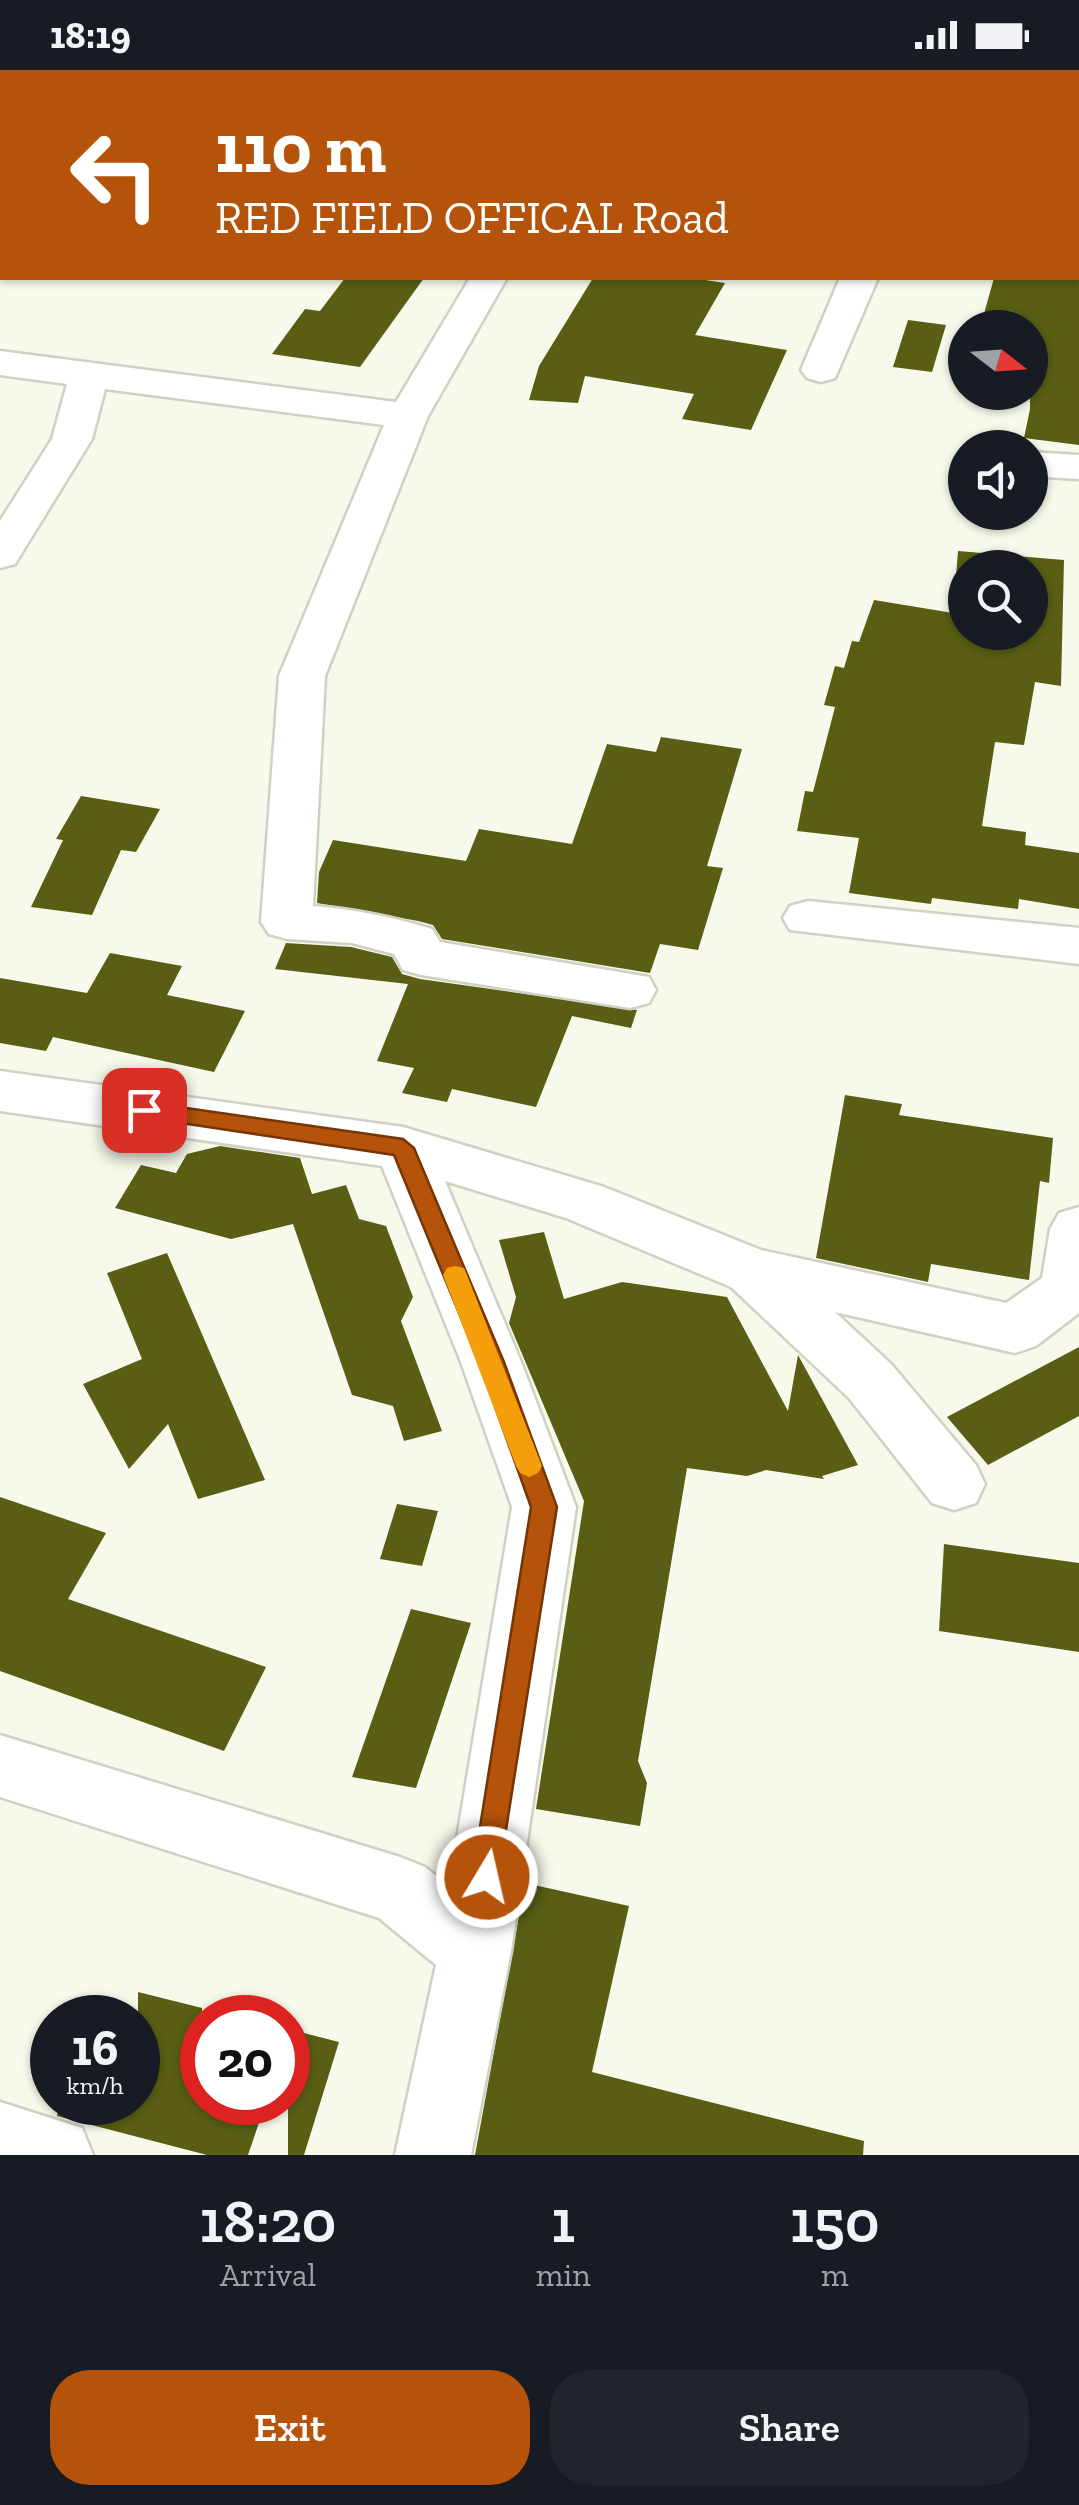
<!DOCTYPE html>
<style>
body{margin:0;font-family:"Zilla Slab",serif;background:#20242c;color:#f1f3f6;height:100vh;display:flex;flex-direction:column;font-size:38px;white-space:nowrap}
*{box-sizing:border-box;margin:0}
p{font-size:32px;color:#9ea1a6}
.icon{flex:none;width:55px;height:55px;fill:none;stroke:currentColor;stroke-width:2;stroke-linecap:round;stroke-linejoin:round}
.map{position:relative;height:2085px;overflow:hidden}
.panel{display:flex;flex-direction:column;background:#171b24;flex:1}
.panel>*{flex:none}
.banner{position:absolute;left:0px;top:0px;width:1080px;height:210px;box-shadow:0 2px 8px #0004;background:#b45309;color:#fff;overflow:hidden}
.needle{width:65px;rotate:107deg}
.controls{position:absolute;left:948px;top:240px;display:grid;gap:20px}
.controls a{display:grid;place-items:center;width:100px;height:100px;border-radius:50%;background:#171b24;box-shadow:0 2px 8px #0004;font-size:50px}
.speed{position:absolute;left:30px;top:1925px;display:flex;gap:20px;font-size:50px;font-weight:700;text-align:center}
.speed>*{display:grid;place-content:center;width:130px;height:130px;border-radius:50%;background:#171b24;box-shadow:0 2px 8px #0004;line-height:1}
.speed small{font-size:25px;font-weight:400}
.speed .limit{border:15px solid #d22;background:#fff;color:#111}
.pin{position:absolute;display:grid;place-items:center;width:85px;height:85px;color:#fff;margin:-42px;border-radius:20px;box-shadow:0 5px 15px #0006}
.me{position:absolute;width:110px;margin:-55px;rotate:9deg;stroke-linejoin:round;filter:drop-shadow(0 0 8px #0008)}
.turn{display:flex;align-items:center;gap:35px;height:210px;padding:0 50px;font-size:45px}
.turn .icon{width:130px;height:130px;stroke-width:2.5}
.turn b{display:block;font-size:70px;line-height:85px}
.eta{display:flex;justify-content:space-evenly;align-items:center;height:170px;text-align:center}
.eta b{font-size:60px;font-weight:600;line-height:70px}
.primary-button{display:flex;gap:20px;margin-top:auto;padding:20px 50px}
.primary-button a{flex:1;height:115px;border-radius:40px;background:#b45309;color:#fff;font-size:40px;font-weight:600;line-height:115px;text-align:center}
.primary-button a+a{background:#20242c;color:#f1f3f6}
.status{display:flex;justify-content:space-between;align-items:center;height:70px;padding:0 50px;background:#171b24;direction:ltr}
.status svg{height:28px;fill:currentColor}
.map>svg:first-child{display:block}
.building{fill:#595e14;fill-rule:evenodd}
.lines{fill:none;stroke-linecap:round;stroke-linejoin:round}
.minor-casing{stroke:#cfd1c3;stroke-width:5}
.minor{fill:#fff;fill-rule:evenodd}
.route{fill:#b45309;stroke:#753606;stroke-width:2.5}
.slow{fill:#f59e0b}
</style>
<div class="status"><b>18:19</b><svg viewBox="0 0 49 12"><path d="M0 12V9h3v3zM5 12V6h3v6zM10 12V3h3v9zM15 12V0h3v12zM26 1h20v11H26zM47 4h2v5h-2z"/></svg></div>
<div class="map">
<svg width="1079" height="2085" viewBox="0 0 1079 2085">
<rect width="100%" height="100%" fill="#f7f9eb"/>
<g class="building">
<path d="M345,208H424L360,297L272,284L305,239L320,241Z"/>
<path d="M593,208H692L725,213L695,265L787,280L751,360L682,349L694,324L585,306L578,333L529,330L539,296Z"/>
<path d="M994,208H1079V375L1024,368L1030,339V258H980Z"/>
<path d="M908,250L946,255L932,302L893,297Z"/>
<path d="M958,481L1064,490L1061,616L1035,612L1024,675L995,672L982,756L1026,762L1025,775L1079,783V839L1019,829L1018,839L932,828L931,834L849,823L859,768L797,761L805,721L813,722L835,637L824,635L835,596L844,598L852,571L859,572L874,530L953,543ZM965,498H1030V562H965Z"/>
<path d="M661,667L742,679L707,796L723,798L698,880L660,874L650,903L442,869L433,855L418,851L317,833L319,802L333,770L466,791L479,759L572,774L607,674L656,682Z"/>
<path d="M81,726L160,739L136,782L121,780L92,845L31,837L63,770L56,769Z"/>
<path d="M286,873L351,877L392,887L402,904L420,909L637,940L631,958L572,946L536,1037L452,1019L447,1032L402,1023L414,998L377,991L408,914L275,899Z"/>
<path d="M110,883L182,896L167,925L245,941L214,1002L53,967L46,981L0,973V908L87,923Z"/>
<path d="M845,1025L902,1034L899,1045L1053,1068L1049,1113L1040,1111L1029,1210L931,1194L928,1212L816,1188Z"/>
<path d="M220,1076L300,1088L312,1124L346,1115L359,1149L386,1156L413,1227L401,1251L442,1361L404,1371L393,1336L352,1325L293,1154L231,1169L115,1138L141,1095L176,1103L187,1084Z"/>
<path d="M544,1162L564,1229L622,1212L727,1227L788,1341L798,1285L858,1395L822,1406L824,1409L766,1400L747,1406L687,1398L638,1691L647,1713L640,1756L536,1739L584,1431L509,1253L516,1227L499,1170Z"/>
<path d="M167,1183L265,1410L198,1429L168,1354L129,1399L83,1314L142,1289L107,1203Z"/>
<path d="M1079,1277V1346L988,1395L947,1347Z"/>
<path d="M0,1427L106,1463L68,1529L266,1597L224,1681L0,1601Z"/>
<path d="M397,1434L438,1441L422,1496L380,1489Z"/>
<path d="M944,1474L1079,1493V1582L939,1561Z"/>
<path d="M411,1539L471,1553L416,1718L352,1707Z"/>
<path d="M525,1813L629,1836L592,2002L864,2071L863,2085H475Z"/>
<path d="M138,1922L202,1938V2032H266L248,2085H207L57,2046L59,2032H138Z"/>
<path d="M288,1959L339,1972L304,2085H288Z"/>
</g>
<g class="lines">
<defs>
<g id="minor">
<path d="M645,0H696L698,2H647Z"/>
<path d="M470,208H507L428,346L325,606L313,836C354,839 393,847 432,859L440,872L649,907L656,920L649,933L630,938L421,905L403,900L394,884L352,873L287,869L269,864L261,852L279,606L384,355L105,319L92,369L15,494L0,498V451L52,369L67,314L0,305V281L396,332Z"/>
<path d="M840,208H878L835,308L821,312L807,308L801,300Z"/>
<path d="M1030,382L1079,385V409L1030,406Z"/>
<path d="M808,831L1079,858V894L790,860L783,848L790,836Z"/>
<path d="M0,1001L403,1057L604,1117L761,1180L1006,1233L1042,1208L1050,1159L1059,1143L1079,1137V1243L1036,1276L1015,1283L835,1242L891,1294L976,1395L985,1414L976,1433L954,1440L932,1433L849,1328L731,1217L566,1148L445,1111L521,1292L576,1437L511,1881L471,2085H395L436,1895L379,1848L0,1727V1665L400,1787L425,1797L449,1816L512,1437L461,1292L382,1096L0,1041Z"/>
<path d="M0,2032L82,2058L93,2085H0Z"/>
</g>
</defs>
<use href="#minor" class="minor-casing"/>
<use href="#minor" class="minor"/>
</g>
<path class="route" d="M144,1032L403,1069L414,1078L504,1292L557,1437L497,1817L487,1821L476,1817L472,1807L531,1437L479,1292L394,1085L135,1046L132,1040L135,1035Z"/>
<path class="slow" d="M455,1196L464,1198L467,1205L542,1396L538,1403L529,1407L520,1403L516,1396L443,1205L447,1198Z"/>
</svg>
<div class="controls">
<a><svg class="needle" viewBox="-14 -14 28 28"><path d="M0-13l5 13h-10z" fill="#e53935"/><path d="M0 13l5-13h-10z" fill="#9ea1a6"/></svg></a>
<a><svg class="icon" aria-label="sound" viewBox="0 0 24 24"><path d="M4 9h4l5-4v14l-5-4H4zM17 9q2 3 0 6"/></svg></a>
<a><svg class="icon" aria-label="search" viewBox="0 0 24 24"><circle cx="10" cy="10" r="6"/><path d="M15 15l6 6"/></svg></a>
</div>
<div class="speed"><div>16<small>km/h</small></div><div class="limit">20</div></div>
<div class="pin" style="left:144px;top:1040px;background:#d93025"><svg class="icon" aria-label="arrive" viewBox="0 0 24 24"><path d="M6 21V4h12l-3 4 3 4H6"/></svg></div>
<svg class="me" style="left:487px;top:1807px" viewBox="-20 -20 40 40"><circle r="17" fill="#b45309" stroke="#fff" stroke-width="3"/><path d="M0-11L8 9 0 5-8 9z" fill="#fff"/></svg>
<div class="banner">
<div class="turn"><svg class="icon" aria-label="left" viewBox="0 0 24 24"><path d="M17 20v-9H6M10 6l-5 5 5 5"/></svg><div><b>110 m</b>RED FIELD OFFICAL Road</div></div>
</div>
</div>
<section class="panel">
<div class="eta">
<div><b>18:20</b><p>Arrival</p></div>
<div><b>1</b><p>min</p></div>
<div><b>150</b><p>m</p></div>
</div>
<div class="primary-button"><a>Exit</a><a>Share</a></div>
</section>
